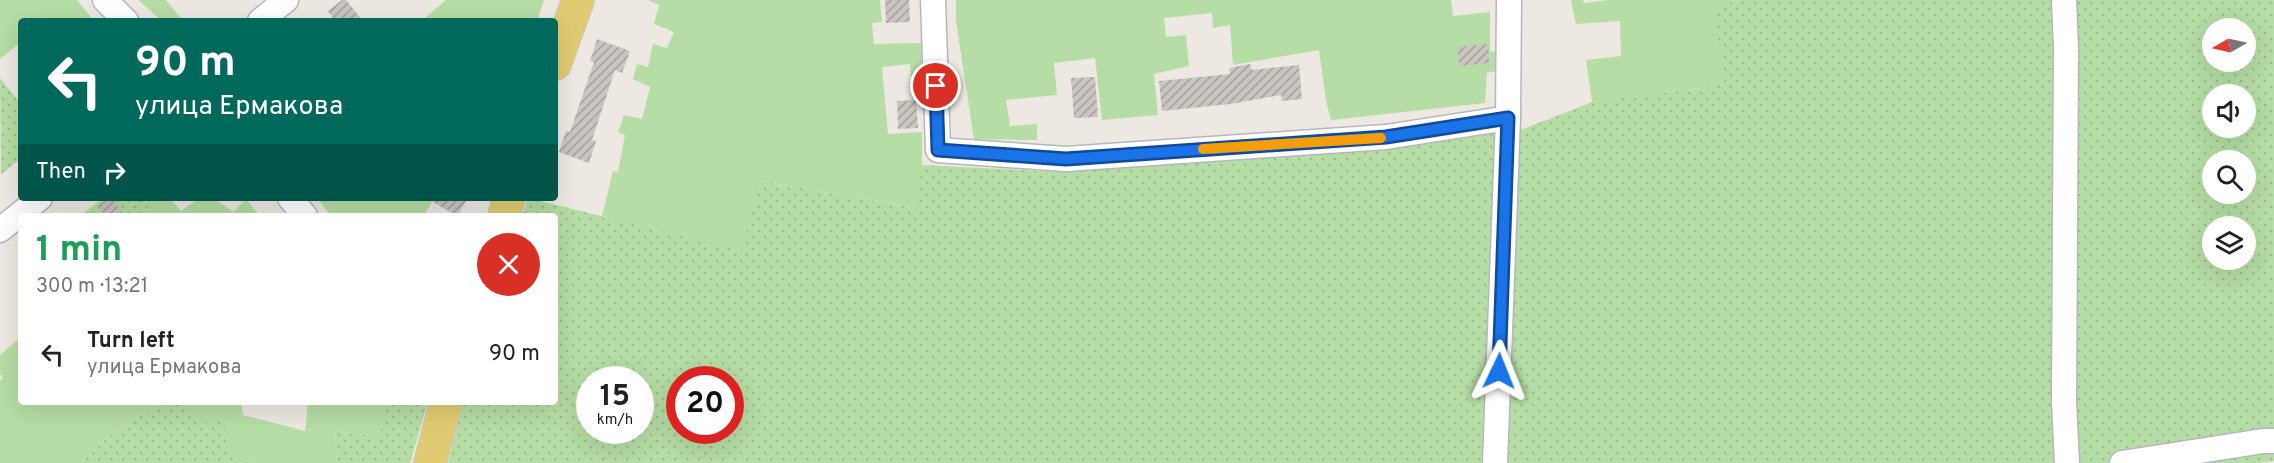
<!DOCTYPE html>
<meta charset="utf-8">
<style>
body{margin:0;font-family:Overpass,sans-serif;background:#f6f6f6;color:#222;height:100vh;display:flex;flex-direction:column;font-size:22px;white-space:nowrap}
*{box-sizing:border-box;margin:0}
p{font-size:20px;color:#767676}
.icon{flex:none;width:33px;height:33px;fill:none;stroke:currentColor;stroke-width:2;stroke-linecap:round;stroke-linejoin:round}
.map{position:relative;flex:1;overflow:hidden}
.sheet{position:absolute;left:18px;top:213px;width:540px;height:192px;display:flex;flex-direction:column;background:#fff;border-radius:6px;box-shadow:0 6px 24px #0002}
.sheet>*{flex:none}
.guide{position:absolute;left:18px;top:18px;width:540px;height:183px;border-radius:6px;box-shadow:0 6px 24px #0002;background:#00695c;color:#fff;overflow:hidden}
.needle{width:39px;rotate:261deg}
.fabs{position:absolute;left:2202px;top:18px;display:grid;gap:12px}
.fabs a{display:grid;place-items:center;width:54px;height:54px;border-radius:50%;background:#fff;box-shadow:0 6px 24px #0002;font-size:30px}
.speed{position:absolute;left:576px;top:366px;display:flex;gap:12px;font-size:30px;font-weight:700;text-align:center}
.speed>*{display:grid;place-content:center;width:78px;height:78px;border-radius:50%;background:#fff;box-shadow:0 6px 24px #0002;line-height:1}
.speed small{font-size:15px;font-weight:400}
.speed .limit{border:9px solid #d22;background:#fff;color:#111}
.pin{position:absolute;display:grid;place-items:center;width:51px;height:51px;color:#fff;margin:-26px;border:3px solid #fff;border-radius:50%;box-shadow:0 2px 6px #0007}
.me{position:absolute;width:66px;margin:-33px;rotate:2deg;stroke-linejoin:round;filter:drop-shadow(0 0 4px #0008)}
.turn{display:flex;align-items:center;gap:21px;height:126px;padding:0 18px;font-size:27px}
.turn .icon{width:78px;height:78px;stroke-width:2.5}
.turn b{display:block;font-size:42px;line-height:51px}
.then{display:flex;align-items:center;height:57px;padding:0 18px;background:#0003;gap:12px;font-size:22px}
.round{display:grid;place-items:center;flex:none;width:63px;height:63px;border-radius:32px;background:#f6f6f6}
.head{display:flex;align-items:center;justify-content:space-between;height:102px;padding:0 18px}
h1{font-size:36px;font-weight:700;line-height:45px;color:#1e9e55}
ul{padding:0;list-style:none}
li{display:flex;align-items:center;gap:18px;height:78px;padding:0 18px}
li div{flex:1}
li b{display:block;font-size:22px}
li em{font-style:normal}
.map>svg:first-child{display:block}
.grass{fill:url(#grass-dots);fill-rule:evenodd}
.park{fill:#b6dda5}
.building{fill:url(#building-hatch)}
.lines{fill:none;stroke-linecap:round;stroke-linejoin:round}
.minor-casing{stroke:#b5b7bf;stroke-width:27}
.major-casing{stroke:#c8c8c8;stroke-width:34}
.minor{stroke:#fff;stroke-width:24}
.major{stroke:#e1cb72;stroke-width:32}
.route-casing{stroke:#114b97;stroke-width:15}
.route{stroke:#1a73e8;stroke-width:10}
.slow{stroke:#f59e0b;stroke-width:10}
</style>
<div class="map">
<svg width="2274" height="463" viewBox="0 0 2274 463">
<defs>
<pattern id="grass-dots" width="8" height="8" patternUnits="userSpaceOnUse" patternTransform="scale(1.5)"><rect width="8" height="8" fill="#b6dda5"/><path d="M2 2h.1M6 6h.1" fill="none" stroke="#9dbe8e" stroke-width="1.8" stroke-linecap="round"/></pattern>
<pattern id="building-hatch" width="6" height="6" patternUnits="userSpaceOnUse" patternTransform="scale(1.5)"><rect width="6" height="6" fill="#c9c5c0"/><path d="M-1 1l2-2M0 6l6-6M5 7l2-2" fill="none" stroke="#a4a09c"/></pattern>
</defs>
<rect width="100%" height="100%" fill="#ede9e2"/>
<g class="grass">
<path d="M1739,0H2274V461L2259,463H448L463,402H555V216H522L528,198L740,250L761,181L915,208L922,165L1061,172L1369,151L1521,130L1592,102L1724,85L1713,7ZM2212,28H2246V62H2212ZM2212,94H2246V128H2212ZM2212,160H2246V194H2212ZM2212,226H2246V260H2212ZM590,380H640V430H590ZM680,380H730V430H680Z"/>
<path d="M0,78L21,104V158L1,175Z"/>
<path d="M103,198H142L154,216H80Z"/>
<path d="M181,402L224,418L228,457L262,463H81L112,433L155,406L181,404Z"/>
<path d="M385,402H428L410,463H337L335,431L379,437Z"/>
</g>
<g class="park">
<path d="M0,0H77L94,21H21V42L0,59Z"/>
<path d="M138,0H166L183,21H162Z"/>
<path d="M446,0H544L537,21H421Z"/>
<path d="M648,0H880L882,22L872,23L874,44L921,43L922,95H912L910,64L882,67L888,134L922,132V165L916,208L761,181L741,251L602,216L613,171L618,172L625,135L618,132L624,115L642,119L650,87L633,79L637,64L648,67L653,44L667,48L674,32L654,24L659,5Z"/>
<path d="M956,0H1451L1453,16L1490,12V52L1496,51V71L1487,73L1485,103L1331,120L1326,101L1319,50L1233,65L1230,25L1213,28L1212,13L1164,18L1166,37L1186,35L1189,66L1154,74L1158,115L1102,120L1095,58L1054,63L1057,95L1006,100L1010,126L1037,124V140L974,139L956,21Z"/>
<path d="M1571,0H1583L1584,3L1609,0H1739L1714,7L1725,85L1592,102L1586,60L1621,56L1620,21L1576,24Z"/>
<path d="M142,198H170L181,211C206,192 208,194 233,212L246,199L260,216H154Z"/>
<path d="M319,198H434L424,216H331L318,199Z"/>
<path d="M21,337V402H241L243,415L305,431L308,402H385L379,437L335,431L337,463H262L227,457L224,418L205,424L182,404L155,406L112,433L81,463H0V381L3,378L0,374V355Z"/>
</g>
<g class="building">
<path d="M342,0H346L363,21H335L328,11Z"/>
<path d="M885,0H909L910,22L886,23Z"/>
<path d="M597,39L630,51L622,73L615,70L592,140L596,141L589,163L559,152L566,131L570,132L594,62L590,61Z"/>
<path d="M1488,44L1489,63L1459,66L1457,47Z"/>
<path d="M1250,64L1252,70L1299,65L1302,99L1282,101L1281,95L1231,104L1162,111L1159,81L1230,74L1229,68Z"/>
<path d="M1095,77L1098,117L1074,118L1071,78Z"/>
<path d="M916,100L918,128L898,129L897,101Z"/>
<path d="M108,198H111L125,216H106L98,206Z"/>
<path d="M426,198H468L457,216Z"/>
</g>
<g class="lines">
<defs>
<g id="minor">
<path d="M105,0L126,21"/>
<path d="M933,0L938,150L1066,159L1386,137L1508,118L1509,0"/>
<path d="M2064,0L2066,47L2064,402L2067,463"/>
<path d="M260,21L286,0"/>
<path d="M290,198L305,216"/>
<path d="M0,230L40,198"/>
<path d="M1495,463L1508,118"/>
<path d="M2122,463L2263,441H2274"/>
</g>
<g id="major">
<path d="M555,64L578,0"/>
<path d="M504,216L509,198"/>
<path d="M430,463L446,402"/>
</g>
</defs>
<use href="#minor" class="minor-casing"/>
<use href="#major" class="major-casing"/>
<use href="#minor" class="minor"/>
<use href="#major" class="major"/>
</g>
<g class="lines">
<defs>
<path id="route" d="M936,86L938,150L1066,159L1386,137L1508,118L1499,371"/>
</defs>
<use href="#route" class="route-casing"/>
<use href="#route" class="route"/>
<path class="slow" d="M1203,149L1381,138"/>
</g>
</svg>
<div class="fabs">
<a><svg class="needle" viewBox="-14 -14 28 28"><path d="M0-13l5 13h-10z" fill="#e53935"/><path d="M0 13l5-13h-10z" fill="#767676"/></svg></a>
<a><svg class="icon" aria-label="sound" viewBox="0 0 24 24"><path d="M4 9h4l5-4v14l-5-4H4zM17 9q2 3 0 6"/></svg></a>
<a><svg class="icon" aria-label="search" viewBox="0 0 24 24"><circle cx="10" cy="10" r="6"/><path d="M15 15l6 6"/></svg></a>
<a><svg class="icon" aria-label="layers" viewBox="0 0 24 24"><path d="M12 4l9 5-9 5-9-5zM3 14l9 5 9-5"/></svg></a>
</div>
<div class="speed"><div>15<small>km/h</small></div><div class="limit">20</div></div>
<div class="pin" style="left:936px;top:86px;background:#d93025"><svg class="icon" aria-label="arrive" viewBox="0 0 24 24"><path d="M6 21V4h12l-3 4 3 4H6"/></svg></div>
<svg class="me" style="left:1499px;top:371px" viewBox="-20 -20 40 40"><path d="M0-17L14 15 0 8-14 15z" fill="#1a73e8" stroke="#fff" stroke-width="4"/></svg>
<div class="guide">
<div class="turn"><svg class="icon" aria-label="left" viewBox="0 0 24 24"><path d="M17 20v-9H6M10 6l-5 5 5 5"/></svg><div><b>90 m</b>улица Ермакова</div></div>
<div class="then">Then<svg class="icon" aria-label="right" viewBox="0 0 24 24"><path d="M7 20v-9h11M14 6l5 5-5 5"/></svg></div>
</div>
<section class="sheet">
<div class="head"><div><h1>1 min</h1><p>300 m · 13:21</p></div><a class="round" style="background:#d93025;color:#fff"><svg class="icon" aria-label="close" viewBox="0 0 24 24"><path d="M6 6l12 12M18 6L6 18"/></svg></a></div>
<ul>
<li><svg class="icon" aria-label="left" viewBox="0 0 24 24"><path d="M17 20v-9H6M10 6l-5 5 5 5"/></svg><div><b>Turn left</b><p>улица Ермакова</p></div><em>90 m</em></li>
</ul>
</section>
</div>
